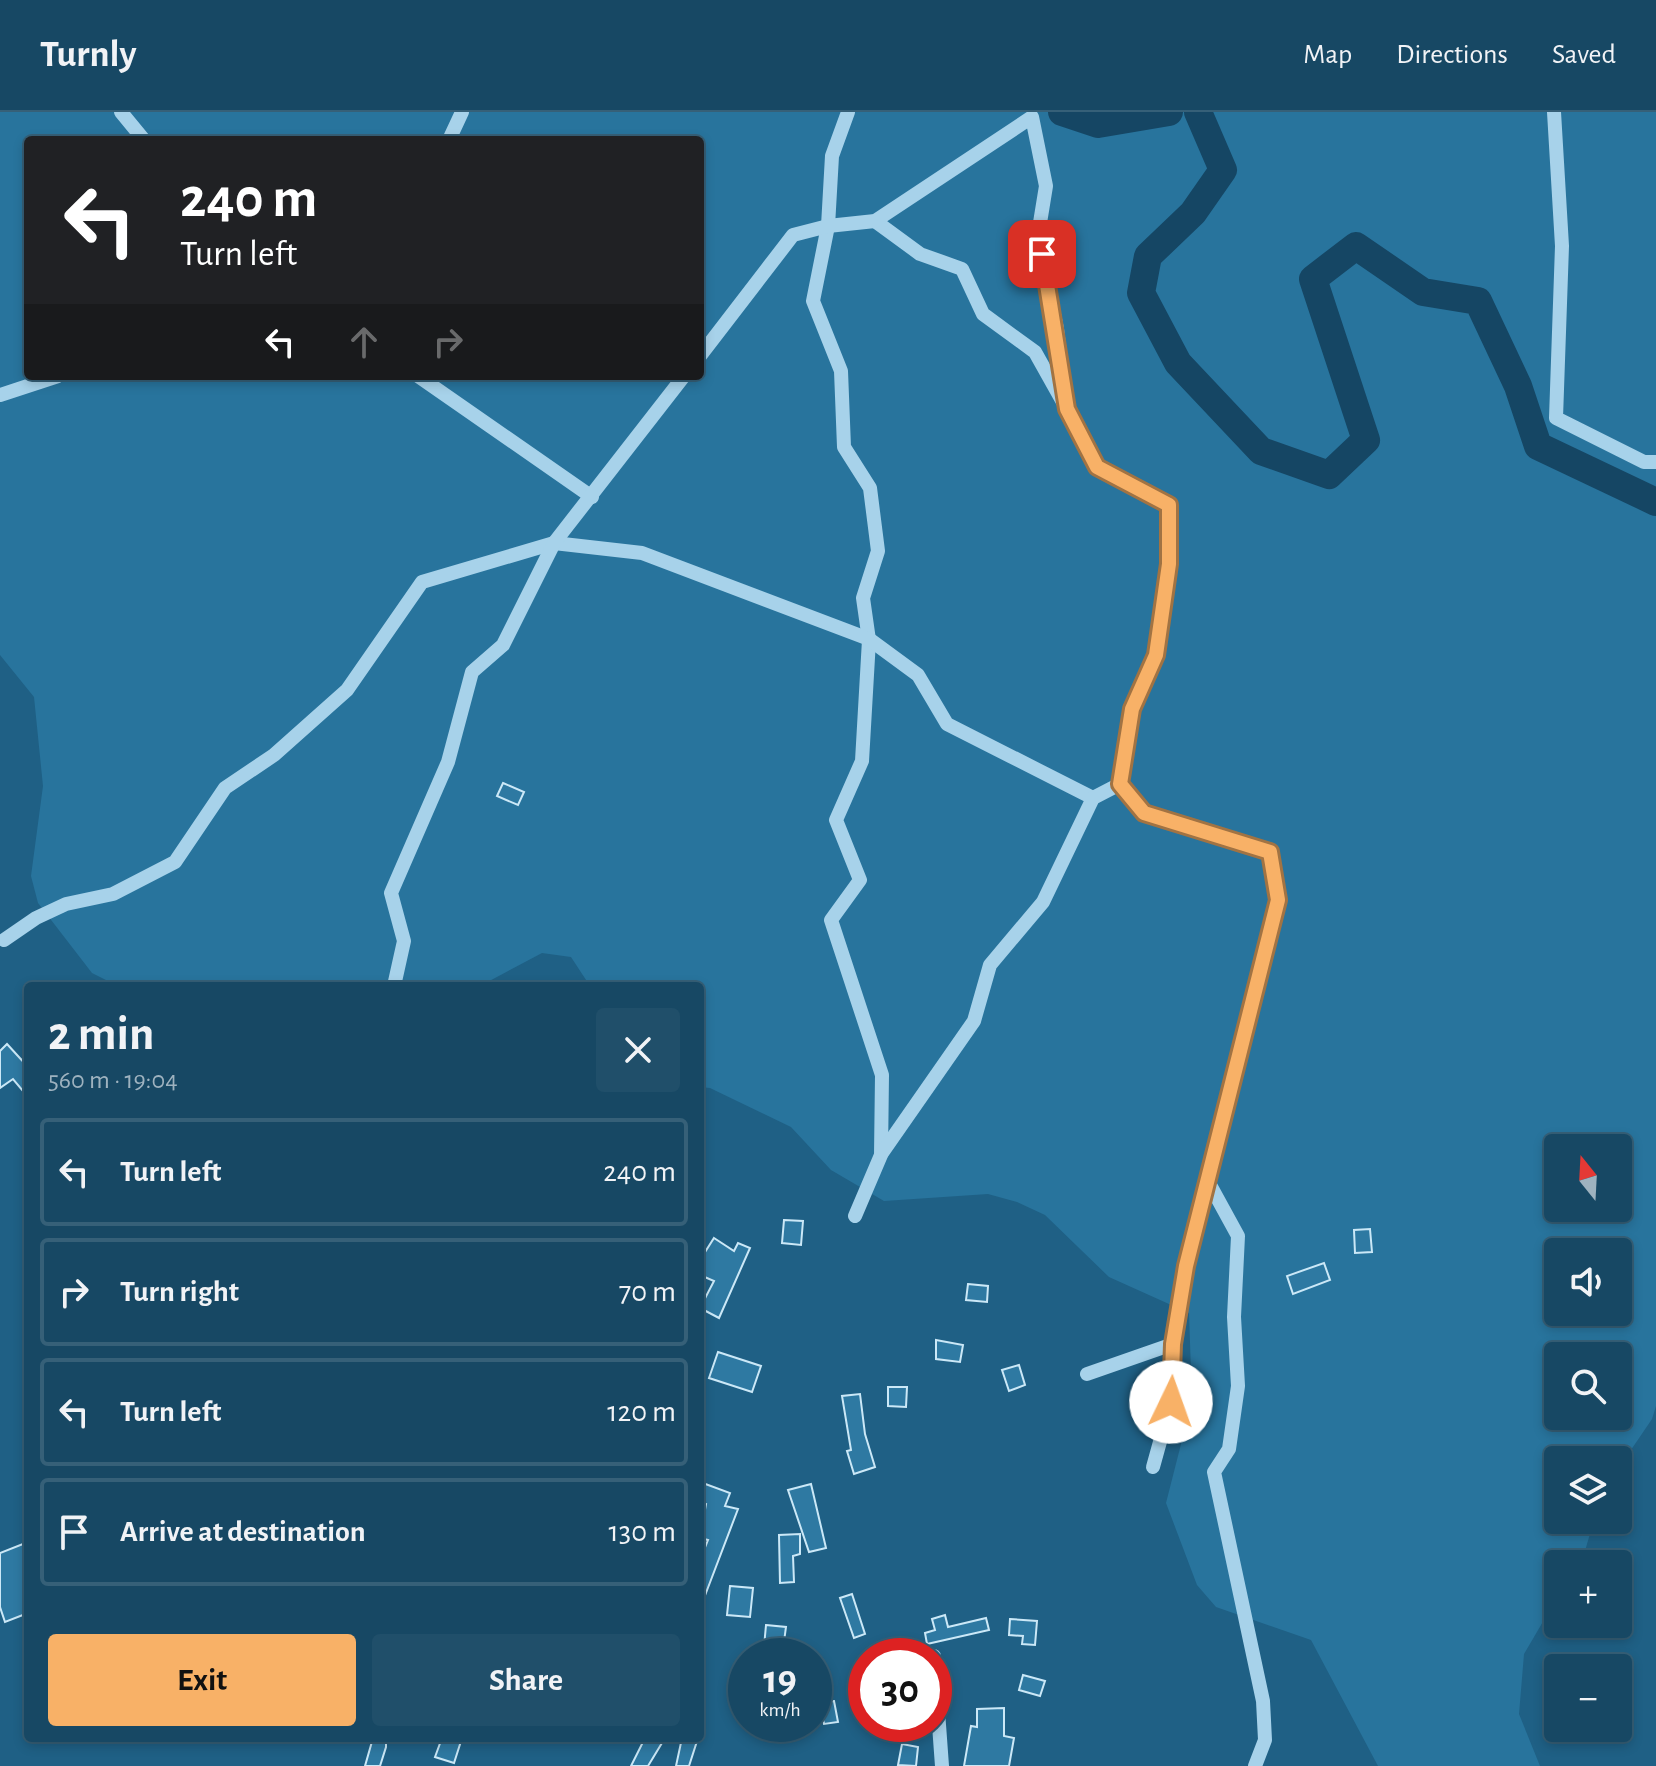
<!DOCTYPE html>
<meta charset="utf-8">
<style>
body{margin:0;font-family:"Alegreya Sans",sans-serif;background:#204f6a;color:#f1f3f6;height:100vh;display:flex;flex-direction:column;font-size:30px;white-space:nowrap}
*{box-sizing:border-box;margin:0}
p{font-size:26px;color:#9eb2bf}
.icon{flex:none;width:44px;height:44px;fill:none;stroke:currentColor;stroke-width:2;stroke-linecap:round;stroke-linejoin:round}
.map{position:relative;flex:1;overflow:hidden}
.drawer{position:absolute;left:24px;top:870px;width:680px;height:760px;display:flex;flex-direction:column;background:#174864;border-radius:8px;box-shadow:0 4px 12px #0003,0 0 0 2px #366078}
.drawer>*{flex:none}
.guide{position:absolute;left:24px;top:24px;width:680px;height:244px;border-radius:8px;box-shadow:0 4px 12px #0003,0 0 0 2px #366078;background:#202124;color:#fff;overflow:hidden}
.needle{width:52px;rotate:342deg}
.controls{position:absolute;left:1544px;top:1022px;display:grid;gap:16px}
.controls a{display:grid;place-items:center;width:88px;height:88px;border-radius:8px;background:#174864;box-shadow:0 4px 12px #0003,0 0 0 2px #366078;font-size:40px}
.speed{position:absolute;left:728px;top:1526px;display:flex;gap:16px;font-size:40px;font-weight:700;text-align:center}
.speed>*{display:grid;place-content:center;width:104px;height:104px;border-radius:50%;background:#174864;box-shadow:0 4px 12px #0003,0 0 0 2px #366078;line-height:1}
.speed small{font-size:20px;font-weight:400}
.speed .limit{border:12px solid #d22;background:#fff;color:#111}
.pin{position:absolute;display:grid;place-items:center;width:68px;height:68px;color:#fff;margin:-34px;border-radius:16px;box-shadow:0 4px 12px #0006}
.me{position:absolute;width:88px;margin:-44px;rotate:3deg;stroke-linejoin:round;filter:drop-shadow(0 0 6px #0008)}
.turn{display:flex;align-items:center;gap:28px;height:168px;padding:0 24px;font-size:36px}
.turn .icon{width:104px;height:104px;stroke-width:2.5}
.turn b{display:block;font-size:56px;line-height:68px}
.lanes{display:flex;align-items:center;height:76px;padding:0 24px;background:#0003;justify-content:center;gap:40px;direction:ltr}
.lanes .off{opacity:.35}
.round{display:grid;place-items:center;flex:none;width:84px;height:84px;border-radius:8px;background:#204f6a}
.head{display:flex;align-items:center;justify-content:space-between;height:136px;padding:0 24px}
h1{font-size:48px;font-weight:700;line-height:60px}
.primary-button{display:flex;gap:16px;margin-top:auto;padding:16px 24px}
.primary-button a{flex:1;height:92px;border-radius:8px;background:#f8b167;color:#111;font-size:32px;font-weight:700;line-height:92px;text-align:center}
.primary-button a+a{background:#204f6a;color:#f1f3f6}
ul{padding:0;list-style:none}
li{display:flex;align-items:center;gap:24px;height:108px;margin:0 16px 12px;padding:0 8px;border:4px solid #366078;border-radius:8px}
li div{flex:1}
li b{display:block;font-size:30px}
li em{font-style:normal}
header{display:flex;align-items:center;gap:48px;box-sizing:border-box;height:112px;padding:0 40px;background:#174864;border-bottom:2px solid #366078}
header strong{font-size:38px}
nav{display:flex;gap:44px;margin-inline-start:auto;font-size:28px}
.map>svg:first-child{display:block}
.green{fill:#28749d;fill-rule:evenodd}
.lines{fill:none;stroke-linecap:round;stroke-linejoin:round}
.river{stroke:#154664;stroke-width:28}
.building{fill:#2e79a2;stroke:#cbe8f7;stroke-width:2}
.minor{stroke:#a7d2ea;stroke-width:14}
.route-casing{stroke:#a17343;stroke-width:20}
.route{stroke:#f8b167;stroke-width:14}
</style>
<header>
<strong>Turnly</strong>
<nav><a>Map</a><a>Directions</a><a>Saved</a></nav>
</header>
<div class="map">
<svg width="1656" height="1654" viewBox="0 0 1656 1654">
<rect width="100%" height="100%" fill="#1f6085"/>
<path class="green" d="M0,0H1656V1294L1652,1307L1618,1357V1348H1558V1408H1594L1585,1439L1577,1452H1558V1484L1524,1542L1519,1602L1540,1654H1378L1311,1528L1216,1495L1197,1473L1166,1391L1192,1289L1189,1201L1109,1165L1045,1103L1017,1090L988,1082L884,1089L831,1058L791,1015L710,976L700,975V874H590L571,845L542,841L480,874H118L92,861L38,791L31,764L43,674L34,585L0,543ZM28,28H700V264H28ZM1558,1036H1618V1096H1558ZM1558,1140H1618V1200H1558ZM1558,1244H1618V1304H1558Z"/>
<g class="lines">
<g class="river">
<path d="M1062,0L1098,12L1169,0"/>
<path d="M1198,0L1223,58L1193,101L1148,144L1141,181L1178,251L1261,339L1329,363L1366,328L1313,167L1356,134L1423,180L1478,189L1518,274L1538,334L1656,390"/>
</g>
</g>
<g class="building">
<path d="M503,671L524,680L518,693L497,684Z"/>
<path d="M7,932L28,955V985L13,967L0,976V939Z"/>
<path d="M784,1108L803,1109L801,1133L782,1131Z"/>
<path d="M1370,1117L1372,1140L1355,1141L1354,1118Z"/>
<path d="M714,1126L734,1139L738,1131L750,1136L719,1206L700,1196L714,1169L700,1163V1148Z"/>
<path d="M1324,1151L1330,1168L1293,1182L1287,1164Z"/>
<path d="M968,1172L988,1174L987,1190L966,1188Z"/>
<path d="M936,1228L963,1233L960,1250L936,1247Z"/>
<path d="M718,1240L761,1254L752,1280L709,1266Z"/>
<path d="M1019,1253L1025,1273L1009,1279L1002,1258Z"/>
<path d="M888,1275H907L906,1295L888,1294Z"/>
<path d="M860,1282L865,1322L875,1355L854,1362L847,1339L851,1338L842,1284Z"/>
<path d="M700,1370L730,1381L725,1394L738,1397L701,1494L700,1448L708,1428L700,1426L706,1392L700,1391Z"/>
<path d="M811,1372L826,1436L809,1440L788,1378Z"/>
<path d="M800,1422V1442L793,1444L794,1470L780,1471L779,1423Z"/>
<path d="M28,1430V1501L5,1510L0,1495V1441Z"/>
<path d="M730,1474L753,1476L750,1505L727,1503Z"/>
<path d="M852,1482L865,1522L854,1526L840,1486Z"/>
<path d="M945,1503L948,1515L986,1506L989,1518L927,1532L925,1521L935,1518L932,1507Z"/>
<path d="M1010,1507L1037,1509L1035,1533L1022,1532L1023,1524L1009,1523Z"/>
<path d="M766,1513L786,1515L783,1537L764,1535Z"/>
<path d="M1023,1563L1045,1569L1040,1584L1019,1578Z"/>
<path d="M834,1589L838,1610L824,1612L823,1607H814V1590Z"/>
<path d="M1004,1596V1624L1014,1626L1009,1654H964L971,1614L977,1615V1597Z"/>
<path d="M373,1626H386V1635L380,1654H365Z"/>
<path d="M442,1626H462L454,1651L435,1645Z"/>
<path d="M645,1626H665L648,1654H631Z"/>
<path d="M682,1626H698L689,1654H676Z"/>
<path d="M902,1632L918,1635L916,1654L898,1653Z"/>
</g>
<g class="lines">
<g class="minor">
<path d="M121,0L144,28"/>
<path d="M848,0L832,44L828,114L813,189L841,259L844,335L870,376L878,439L863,486L869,528L862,649L836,708L860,768L831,808L882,963L881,1043L855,1104"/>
<path d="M1554,0L1562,134L1556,306L1644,350H1656"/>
<path d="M449,28L462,0"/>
<path d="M875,109L920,142L962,157L983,202L1035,240L1063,290"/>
<path d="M700,244L793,123L828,114L875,109L1032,5L1046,74L1038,123L1057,217L1067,297L1097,355L1169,393V452L1156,543L1132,597L1120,672L1144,701L1270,740L1278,788L1209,1071L1238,1124L1234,1205L1238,1274L1229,1337L1214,1360L1263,1589L1265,1628L1255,1654"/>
<path d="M418,264L592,385"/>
<path d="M0,283L58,264"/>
<path d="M4,828L36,806L66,792L113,782L175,750L225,676L274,643L347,578L422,470L554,431L642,441L869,527L918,563L947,612L1093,686"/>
<path d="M394,874L404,829L391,781L448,650L472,560L503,533L554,431L684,264"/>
<path d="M882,1041L974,909L990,853L1043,790L1093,686L1120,672"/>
<path d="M1087,1262L1173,1232L1186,1154L1209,1071"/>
<path d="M1153,1355L1171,1290L1173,1232"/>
<path d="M934,1544L942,1654"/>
</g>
</g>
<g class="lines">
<defs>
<path id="route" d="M1042,142L1067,297L1097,355L1169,393V452L1156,543L1132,597L1120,672L1144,701L1270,740L1278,788L1186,1154L1173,1232L1171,1290"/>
</defs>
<use href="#route" class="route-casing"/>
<use href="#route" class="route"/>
</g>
</svg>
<div class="controls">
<a><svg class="needle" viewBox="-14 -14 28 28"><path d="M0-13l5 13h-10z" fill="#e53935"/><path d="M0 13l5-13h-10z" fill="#9eb2bf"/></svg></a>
<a><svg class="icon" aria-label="sound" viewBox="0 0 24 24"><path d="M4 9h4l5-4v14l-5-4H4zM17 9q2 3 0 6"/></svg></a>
<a><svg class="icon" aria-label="search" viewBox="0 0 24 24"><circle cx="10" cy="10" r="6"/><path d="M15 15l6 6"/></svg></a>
<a><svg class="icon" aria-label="layers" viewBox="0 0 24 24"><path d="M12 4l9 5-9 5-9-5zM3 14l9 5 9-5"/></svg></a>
<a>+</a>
<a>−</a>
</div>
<div class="speed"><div>19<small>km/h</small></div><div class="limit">30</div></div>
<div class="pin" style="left:1042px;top:142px;background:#d93025"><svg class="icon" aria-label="arrive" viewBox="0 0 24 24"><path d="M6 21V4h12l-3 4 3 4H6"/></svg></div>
<svg class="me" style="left:1171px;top:1290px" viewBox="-20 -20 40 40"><circle r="19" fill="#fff"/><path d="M0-13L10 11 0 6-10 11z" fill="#f8b167"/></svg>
<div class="guide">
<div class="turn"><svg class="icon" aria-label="left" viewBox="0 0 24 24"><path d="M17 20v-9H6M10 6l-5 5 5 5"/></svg><div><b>240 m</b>Turn left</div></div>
<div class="lanes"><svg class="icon" aria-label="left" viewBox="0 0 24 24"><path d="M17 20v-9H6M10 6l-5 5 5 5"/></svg><svg class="icon off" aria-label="ahead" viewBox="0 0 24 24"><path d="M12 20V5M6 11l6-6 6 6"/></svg><svg class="icon off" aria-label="right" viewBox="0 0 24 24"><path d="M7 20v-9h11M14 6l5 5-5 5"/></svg></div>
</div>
<section class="drawer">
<div class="head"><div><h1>2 min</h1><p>560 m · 19:04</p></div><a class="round"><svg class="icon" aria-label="close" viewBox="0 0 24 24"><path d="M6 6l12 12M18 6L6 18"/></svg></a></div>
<ul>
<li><svg class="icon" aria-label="left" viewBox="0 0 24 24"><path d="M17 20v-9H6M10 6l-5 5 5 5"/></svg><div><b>Turn left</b></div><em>240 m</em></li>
<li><svg class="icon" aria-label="right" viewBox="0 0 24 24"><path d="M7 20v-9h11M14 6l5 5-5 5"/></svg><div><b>Turn right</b></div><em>70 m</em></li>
<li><svg class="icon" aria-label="left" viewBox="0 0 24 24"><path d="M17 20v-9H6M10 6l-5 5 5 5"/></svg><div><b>Turn left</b></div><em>120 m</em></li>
<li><svg class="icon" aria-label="arrive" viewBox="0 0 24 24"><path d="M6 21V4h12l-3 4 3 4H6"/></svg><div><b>Arrive at destination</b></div><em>130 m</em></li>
</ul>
<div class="primary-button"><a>Exit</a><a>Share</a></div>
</section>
</div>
